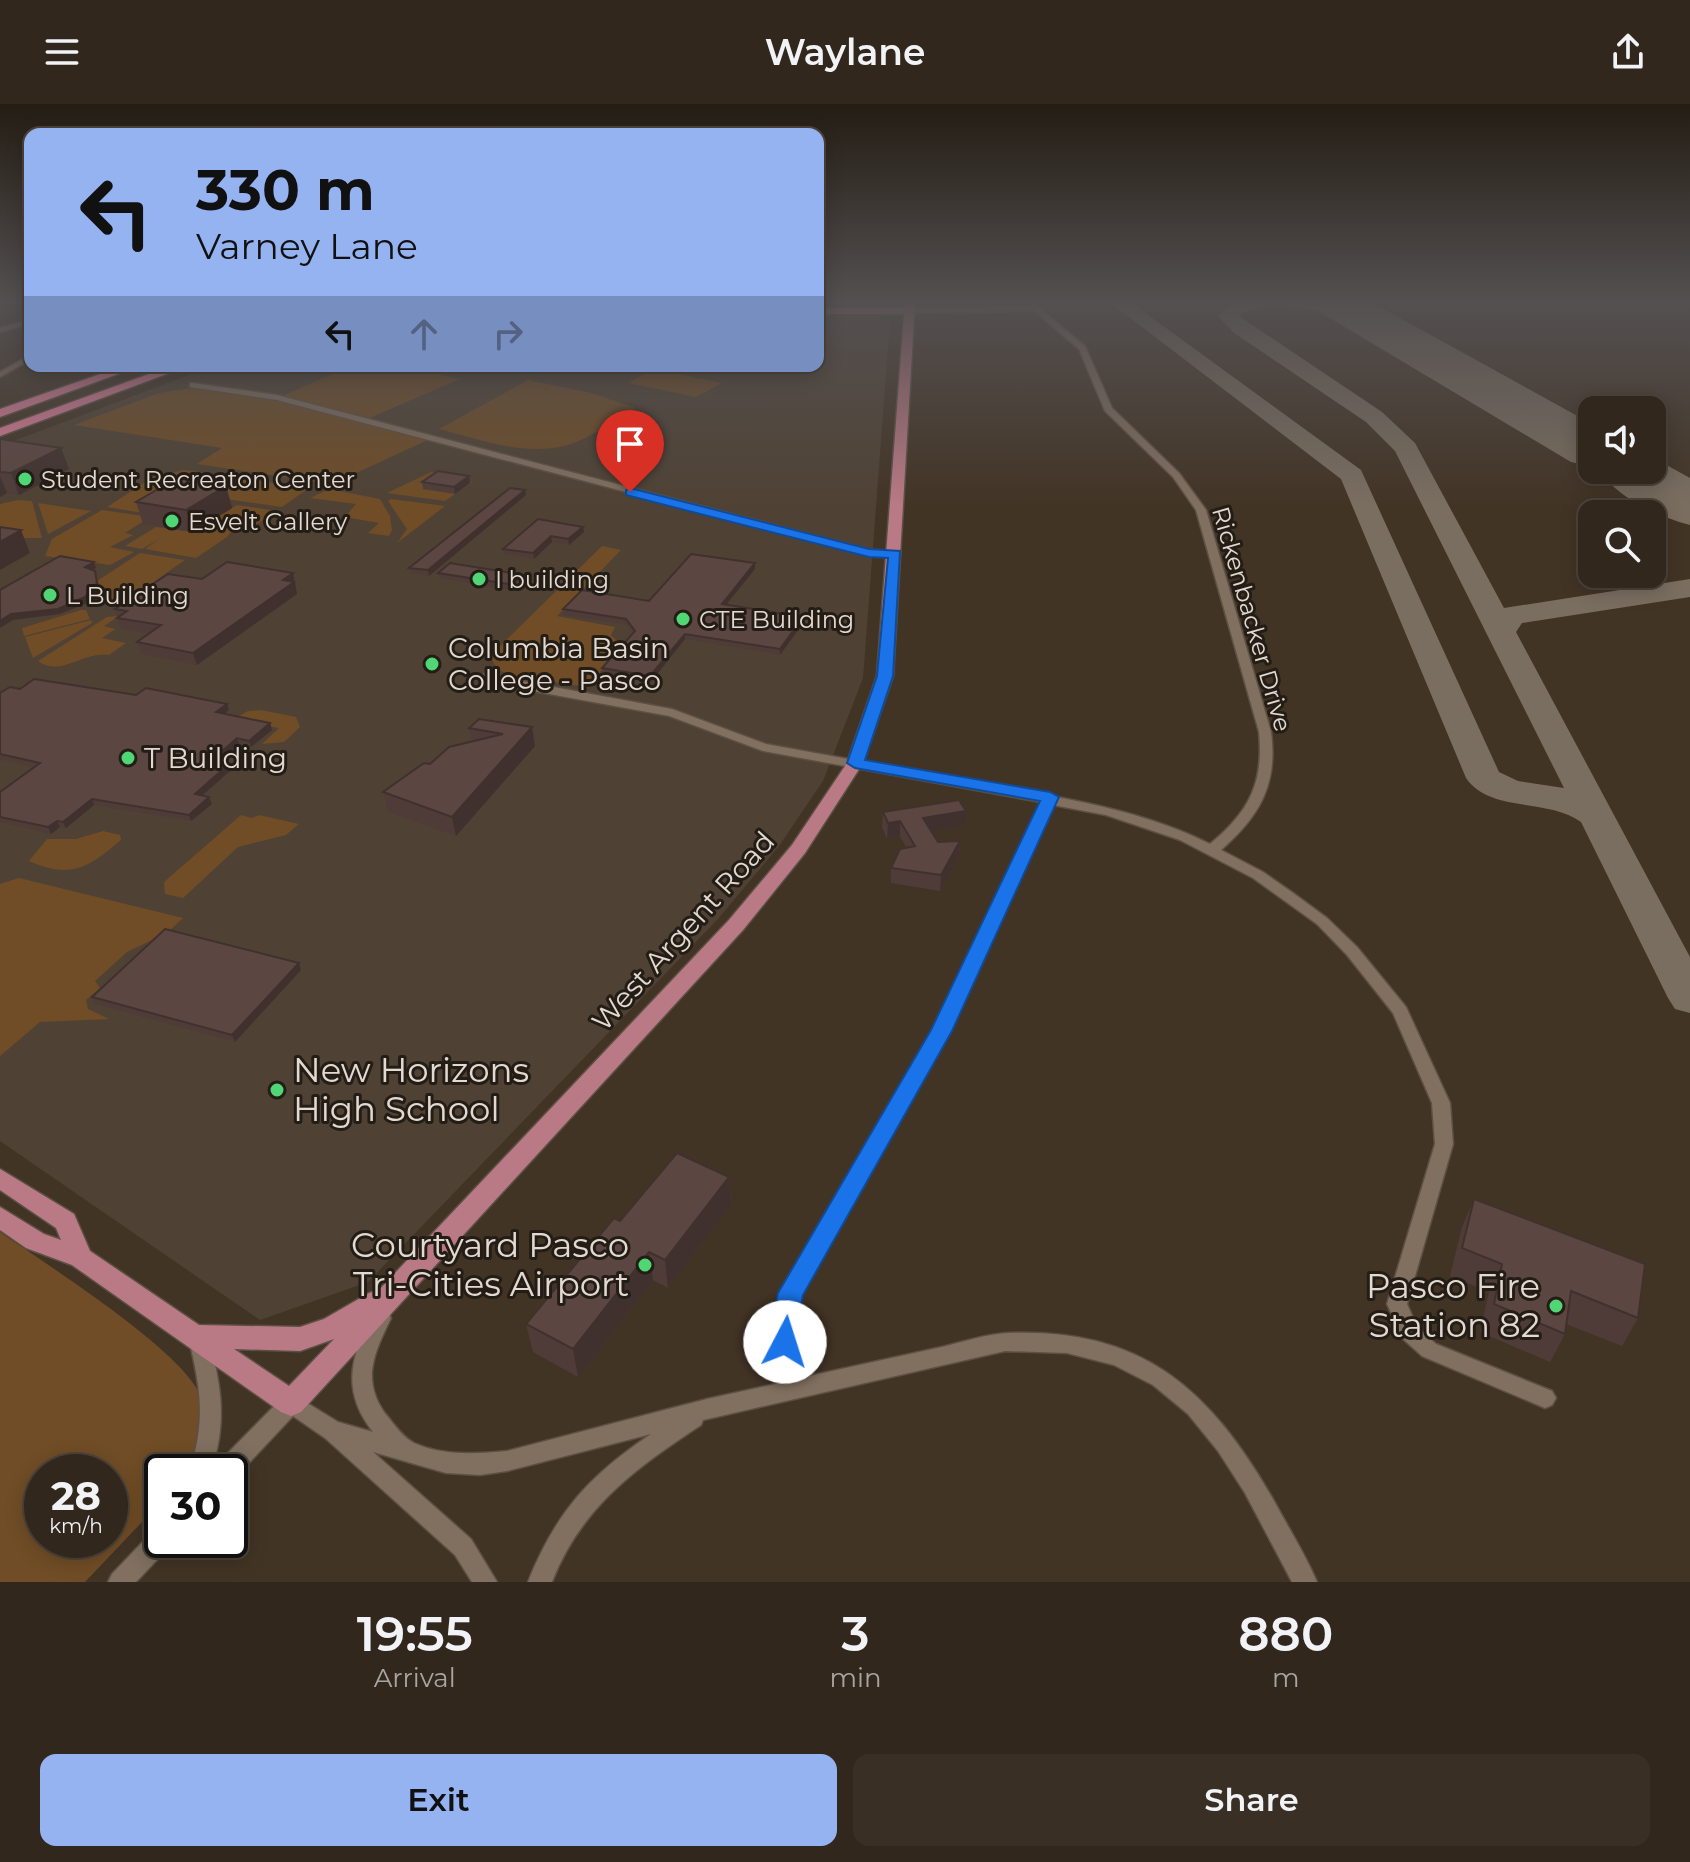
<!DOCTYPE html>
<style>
body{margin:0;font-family:Montserrat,sans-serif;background:#3a2f25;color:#f1f3f6;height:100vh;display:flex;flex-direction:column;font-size:30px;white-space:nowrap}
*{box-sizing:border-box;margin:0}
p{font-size:26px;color:#a8a5a3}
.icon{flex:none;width:44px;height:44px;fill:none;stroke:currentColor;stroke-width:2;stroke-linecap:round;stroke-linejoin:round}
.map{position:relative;height:1478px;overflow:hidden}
.sheet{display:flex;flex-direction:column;background:#32271c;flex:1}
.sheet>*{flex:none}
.hud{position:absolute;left:24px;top:24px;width:800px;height:244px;border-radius:16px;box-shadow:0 4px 20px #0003,0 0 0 2px #4d443b;background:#95b2f1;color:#111;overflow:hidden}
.controls{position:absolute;left:1578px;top:292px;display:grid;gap:16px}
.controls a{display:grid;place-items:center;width:88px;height:88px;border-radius:16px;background:#32271c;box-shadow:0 4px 20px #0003,0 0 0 2px #4d443b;font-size:40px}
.speed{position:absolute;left:24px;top:1350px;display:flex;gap:16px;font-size:40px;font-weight:700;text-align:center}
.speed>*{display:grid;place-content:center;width:104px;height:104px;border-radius:50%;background:#32271c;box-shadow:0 4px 20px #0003,0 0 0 2px #4d443b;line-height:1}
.speed small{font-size:20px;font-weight:400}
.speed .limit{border:4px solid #111;border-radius:12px;background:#fff;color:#111}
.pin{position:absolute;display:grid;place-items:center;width:68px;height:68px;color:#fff;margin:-82px -34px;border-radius:50% 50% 50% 0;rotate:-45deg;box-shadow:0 0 8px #0007}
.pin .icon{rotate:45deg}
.me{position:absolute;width:88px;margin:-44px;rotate:5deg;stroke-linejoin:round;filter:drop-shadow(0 0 6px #0008)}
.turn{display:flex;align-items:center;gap:28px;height:168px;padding:0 40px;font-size:36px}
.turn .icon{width:104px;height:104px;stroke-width:2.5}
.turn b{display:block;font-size:56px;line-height:68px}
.lanes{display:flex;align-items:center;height:76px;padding:0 40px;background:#0003;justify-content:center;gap:40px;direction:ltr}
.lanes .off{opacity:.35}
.eta{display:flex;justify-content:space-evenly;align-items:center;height:136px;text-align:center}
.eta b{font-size:48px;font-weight:600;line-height:56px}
.button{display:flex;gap:16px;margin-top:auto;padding:16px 40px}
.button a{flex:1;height:92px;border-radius:16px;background:#95b2f1;color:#111;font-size:32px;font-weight:600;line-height:92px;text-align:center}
.button a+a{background:#3a2f25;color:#f1f3f6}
header{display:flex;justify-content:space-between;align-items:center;height:104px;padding:0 40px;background:#32271c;font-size:36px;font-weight:600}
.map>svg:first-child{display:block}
.education{fill:#4f4234}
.green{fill:#704d26;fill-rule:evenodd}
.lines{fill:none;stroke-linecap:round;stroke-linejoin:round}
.taxiway{fill:#7a6e60;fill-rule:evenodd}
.runway{fill:#7a6e60;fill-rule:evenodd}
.minor-casing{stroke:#5c5044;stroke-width:3}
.major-casing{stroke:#5c5044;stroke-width:3}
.highway-casing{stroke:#5c5044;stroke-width:3}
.minor{fill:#817060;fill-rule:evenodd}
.major{fill:#ba7a85;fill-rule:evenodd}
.highway{fill:#e0809e;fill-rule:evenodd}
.wall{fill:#4f3c38}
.shaded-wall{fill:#40312e}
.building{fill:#5c4641;stroke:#40312e;stroke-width:2}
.route{fill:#1a73e8;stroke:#114b97;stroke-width:2}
.poi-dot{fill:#50d674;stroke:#231d16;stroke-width:3}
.labels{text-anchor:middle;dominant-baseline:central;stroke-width:6;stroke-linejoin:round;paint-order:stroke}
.far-poi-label{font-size:24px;fill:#e2d9d0;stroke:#231d16;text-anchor:start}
.far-street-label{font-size:24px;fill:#e2d9d0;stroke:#231d16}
.poi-label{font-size:28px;fill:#e2d9d0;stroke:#231d16;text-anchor:start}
.street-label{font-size:28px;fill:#e2d9d0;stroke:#231d16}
.near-poi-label{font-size:34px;fill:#e2d9d0;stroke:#231d16;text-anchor:end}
</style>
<header><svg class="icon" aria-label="menu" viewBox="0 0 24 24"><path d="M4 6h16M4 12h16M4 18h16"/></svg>Waylane<svg class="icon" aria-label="share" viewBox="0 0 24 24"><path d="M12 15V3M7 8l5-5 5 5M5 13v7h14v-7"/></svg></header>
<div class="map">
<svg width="1690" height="1478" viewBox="0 0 1690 1478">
<rect width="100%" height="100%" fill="#423425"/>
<path class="education" d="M818,212H879L890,218L863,574L823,677L779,742L718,815L368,1178L260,1216L0,1037V342L213,262H818Z"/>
<g class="green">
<path d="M351,262H397L460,275L367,315L282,292Z"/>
<path d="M653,265L722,279L696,293L628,279Z"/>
<path d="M528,276L591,289L636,304C618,315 600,327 581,336C536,357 483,336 439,325Z"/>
<path d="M196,283L284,297L430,335L332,380L197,360L222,344L74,321L159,289Z"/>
<path d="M184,366L309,384L282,403L225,395L155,411L107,403L153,373Z"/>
<path d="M431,368L472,378L445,397L387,389Z"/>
<path d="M329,385L380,395L390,412L392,426L389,432L368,429L379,419L345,413L356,400L310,394Z"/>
<path d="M391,395L445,402L397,439L407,425L388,397Z"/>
<path d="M18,396L32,397L42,434H0V400Z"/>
<path d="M38,399L91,407L48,430Z"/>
<path d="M237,401L277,407L254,422L214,415Z"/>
<path d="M102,406L150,413L125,429L133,431L110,443L134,448L110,461L45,452L52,435Z"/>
<path d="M207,420L234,424L227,433L196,454L145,445L159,435L142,445L125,442L156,423L193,428Z"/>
<path d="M602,442L621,446L557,512L615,523L611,531L616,536L627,537L587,583L509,571L498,565L491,555L494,548Z"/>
<path d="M140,449L185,456C159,473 128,503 95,497L101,482L97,477Z"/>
<path d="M81,506H86L90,515L24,532L22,524Z"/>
<path d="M119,512L104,522L115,525L102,534L126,539L109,551C85,546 60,574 38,557L107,513Z"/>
<path d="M91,516L92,519L33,554L25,533Z"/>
<path d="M261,606L296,613L300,623L284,638L262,640L279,624L233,615L248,607Z"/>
<path d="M241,711L252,714L259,711L299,720L286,731L238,743L183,794L165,790L164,778Z"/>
<path d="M103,727L120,731L121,736C89,763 71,776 29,757L47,735H76Z"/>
<path d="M19,774L183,814L167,829L127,848L95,877L100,884L86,896L88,905L109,915L40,918L0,952V780Z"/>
<path d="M0,1128C41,1157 194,1253 202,1297C207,1324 197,1344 186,1368H162V1397L85,1478H0ZM42,1368H110V1436H42Z"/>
</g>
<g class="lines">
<path class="taxiway" d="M1108,197H1129L1361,366L1499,668L1518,677L1564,684L1395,347L1366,318L1234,229L1218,212C1239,184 1330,196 1362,204L1365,208L1362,212L1355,214C1327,208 1263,193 1239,212L1382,308L1415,339L1504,504L1690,475V493L1522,519L1516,528L1690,853V909L1675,905L1668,894L1581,718C1548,694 1490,709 1466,674L1341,375Z"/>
<g class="runway">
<path d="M1311,197H1369L1592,320V363L1571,358L1318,207Z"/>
<path d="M1652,353L1690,374V421C1658,413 1617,393 1598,366H1652Z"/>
</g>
<defs>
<g id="minor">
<path d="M1025,197H1031L1085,242L1112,304L1179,369L1206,406L1271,628C1278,680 1260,712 1221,746L1263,768L1293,789L1327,814L1357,843L1406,903L1450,999L1453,1040L1407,1200L1417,1223L1436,1240L1552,1287L1556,1294L1552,1301L1545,1304L1422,1252L1403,1235L1387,1200L1435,1040L1432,999L1393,909L1347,851L1317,820L1253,774L1180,736L1106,711L1053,701L950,927L801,1190L797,1226L805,1273C850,1263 896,1253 942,1243C963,1238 986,1230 1008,1229C1143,1224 1210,1285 1274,1397C1288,1423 1305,1450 1317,1478H1292L1245,1389L1218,1347L1188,1310L1153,1281L1114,1261L1067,1249L1005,1247L703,1316L701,1321C636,1364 581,1403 552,1478H528C556,1408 589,1372 651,1330L507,1367L480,1371L446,1369L373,1348L471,1435L497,1478H472L455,1451L325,1334L293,1312L233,1376L230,1377V1368H214L217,1360L284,1292L291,1289L338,1318L373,1328C340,1286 351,1251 374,1208L381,1205L388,1208L391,1214C383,1231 374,1248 372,1267C371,1284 377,1300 388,1313C395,1322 405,1335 414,1339C443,1352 477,1350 507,1347L707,1295L785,1278L777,1226L781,1189L934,927L1041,698L763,647L669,612L484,578L480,577V571L484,570L672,605L766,640L1045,691L1050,689L1057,693C1109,703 1162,716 1210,740C1249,708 1264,679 1259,628L1196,406L1173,373L1105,307L1079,245L1034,207L909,209L905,207L909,205L1029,203Z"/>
<path d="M21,218L25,220L24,222L0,228V224Z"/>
<path d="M30,251V256L0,273V268Z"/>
<path d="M193,279L277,291L869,446L895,447L900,450L895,453L869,452L277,296L190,283V279Z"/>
<path d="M199,1227L206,1230L209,1236C222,1285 227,1319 211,1368H189C206,1319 201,1285 189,1236L192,1230Z"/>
<path d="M162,1423V1436H173L170,1442L136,1478H108L112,1470L154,1426Z"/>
</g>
<path id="major" d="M905,197H915L893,572L863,659L805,749L743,826L301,1308L291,1312L281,1308L72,1161L26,1144L0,1126V1103L44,1130L61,1136L56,1124L0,1086V1065L74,1110L90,1147L199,1221L300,1223L324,1215L369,1189L379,1186L729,816L792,741L847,659L877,572ZM334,1235L289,1282L234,1245L300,1247Z"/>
<g id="highway">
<path d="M818,204H909L914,207L909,210H818Z"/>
<path d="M123,262H140L0,313V305Z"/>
<path d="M171,262H188L0,332V324Z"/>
</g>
</defs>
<use href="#minor" class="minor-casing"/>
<use href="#major" class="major-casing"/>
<use href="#highway" class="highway-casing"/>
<use href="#minor" class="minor"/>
<use href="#major" class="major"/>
<use href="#highway" class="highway"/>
</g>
<g class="wall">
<path d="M0,335L69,365L19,391L7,389L0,393Z"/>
<path d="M422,378L470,379L455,390L423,385Z"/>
<path d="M226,382L232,404L193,428L143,420L136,398Z"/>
<path d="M526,391L429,472L410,469L409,464Z"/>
<path d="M583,423L584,428L569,441L552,438L534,455L504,450L503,445Z"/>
<path d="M755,465L726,501L803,513V519L780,551L685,535L651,578L603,570L602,564L633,529L626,521L564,511L563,505L649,497Z"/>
<path d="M438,469L519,476L509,486L439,474Z"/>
<path d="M202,475L296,480L295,481L297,490L197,561L141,550L137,538L148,530L121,525L115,505Z"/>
<path d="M20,585L136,591L227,600L229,606L224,610L270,619L272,626L251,643L239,640L219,657L229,660L231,666L202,692L212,700L191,717L94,701L66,724L60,723L51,730L0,718V688L34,663L2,656L0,657V589Z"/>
<path d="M532,623L535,642L456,732L388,708L383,688L430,660L472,638L469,624Z"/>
<path d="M883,708L965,722L931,727L938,738L960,737L959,752L940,787L891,779V764L906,743L900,732L887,735L882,723Z"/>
<path d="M301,866L235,938L95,900L92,893Z"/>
<path d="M729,1073L731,1101L668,1184L653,1176L578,1273L533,1248L526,1220L620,1117Z"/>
<path d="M1474,1095L1638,1214L1622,1242L1566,1220L1565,1230L1550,1258L1480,1228L1489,1188L1450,1172L1462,1123Z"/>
</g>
<g class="shaded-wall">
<path d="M61,344L69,365L19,391L11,369Z"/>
<path d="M0,372L7,389L0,393Z"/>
<path d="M469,372L470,379L455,390L454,383Z"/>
<path d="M226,382L232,404L193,428L186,406Z"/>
<path d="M525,386L526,391L429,472L428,466Z"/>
<path d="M583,423L584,428L569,441L568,435Z"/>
<path d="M21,426L30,449L0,466V438Z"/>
<path d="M551,432L552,438L534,455L533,449Z"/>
<path d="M94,458L96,464L87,469L85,463Z"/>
<path d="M755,459V465L722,506V500Z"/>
<path d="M95,467L99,485L87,499L60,510L13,516L0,524V517Z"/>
<path d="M293,469L297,490L197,561L193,549Z"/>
<path d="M518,470L519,476L509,486L508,480Z"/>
<path d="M803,513V519L780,551V545Z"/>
<path d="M685,530V535L651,578L650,572Z"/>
<path d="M227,600L229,606L218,614L216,608Z"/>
<path d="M270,619L272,626L251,643L249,637Z"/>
<path d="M532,623L535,642L456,732L452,713Z"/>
<path d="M237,634L239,640L214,662L212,656Z"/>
<path d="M229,660L231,666L197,696L195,690Z"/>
<path d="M209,693L212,700L191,717L189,711Z"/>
<path d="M92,695L94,701L66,724L63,718Z"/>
<path d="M966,707L965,722L922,729L923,714Z"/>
<path d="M57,717L60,723L51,730L48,723Z"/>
<path d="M900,717V732L887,735L888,719Z"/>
<path d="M960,737L959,752L940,787L941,771Z"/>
<path d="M299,859L301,866L235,938L232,931Z"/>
<path d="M729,1073L731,1101L668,1184L665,1156Z"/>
<path d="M649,1148L653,1176L578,1273L573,1245Z"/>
</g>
<g class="building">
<path d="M0,335L61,344L11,369L0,368Z"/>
<path d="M438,367L469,372L454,383L422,378Z"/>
<path d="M177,374L226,382L186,406L136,398Z"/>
<path d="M510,384L525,386L428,466L409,464Z"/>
<path d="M538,415L583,423L568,435L551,432L533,449L503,445Z"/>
<path d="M0,423L21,426L0,438Z"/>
<path d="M691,450L755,459L722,500L803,513L780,545L685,530L650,572L602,564L635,527L626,515L563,505L582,486L649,497Z"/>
<path d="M60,452L94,458L85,463L95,467L97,479L85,493L58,505L11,510L0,517V486Z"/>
<path d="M227,458L293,469L283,476L294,478L193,549L137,538L161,521L117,514L127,507L115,505L168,470L202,475Z"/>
<path d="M450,459L518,470L508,480L438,469Z"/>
<path d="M34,575L136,591L146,584L227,600L216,608L270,619L249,637L237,634L212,656L229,660L195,690L209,693L189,711L92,695L63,718L57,717L48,723L0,713V688L40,659L0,650V589L10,583L20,585Z"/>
<path d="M479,615L532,623L452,713L383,688L424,659L430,660L449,643L503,630L469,624Z"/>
<path d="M959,696L966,707L923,714L938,738L960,737L941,771L891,764L900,745L915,742L900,717L888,719L883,708Z"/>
<path d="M165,825L299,859L232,931L92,893Z"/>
<path d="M677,1049L729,1073L665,1156L649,1148L573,1245L526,1220L614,1114L620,1117Z"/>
<path d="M1474,1095L1645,1160L1638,1214L1571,1187L1565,1230L1494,1200L1502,1160L1462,1144Z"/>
</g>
<linearGradient id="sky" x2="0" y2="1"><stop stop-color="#241d14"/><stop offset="0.49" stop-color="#545051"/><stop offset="1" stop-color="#545051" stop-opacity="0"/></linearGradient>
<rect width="1690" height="403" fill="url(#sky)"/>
<path class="route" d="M630,384L869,445L900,447L893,572L865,656L1050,688L1059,693L952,927L803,1191C799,1208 802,1231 795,1246L785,1250L776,1246C767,1228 774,1208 778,1189L931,926L1040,697L855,664L847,659L877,572L888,454L869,453L626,391V386Z"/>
<g class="poi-dot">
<circle cx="25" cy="375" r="8"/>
<circle cx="172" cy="417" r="8"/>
<circle cx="479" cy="475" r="8"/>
<circle cx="50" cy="491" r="8"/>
<circle cx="683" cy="515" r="8"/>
<circle cx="432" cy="560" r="8"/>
<circle cx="128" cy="654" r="8"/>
<circle cx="277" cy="986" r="8"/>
<circle cx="645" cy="1161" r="8"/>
<circle cx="1556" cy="1202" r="8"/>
</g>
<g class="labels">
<g class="far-poi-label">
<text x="41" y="375">Student Recreaton Center</text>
<text x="188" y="417">Esvelt Gallery</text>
<text x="495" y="475">I building</text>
<text x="66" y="491">L Building</text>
<text x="699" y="515">CTE Building</text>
</g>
<g class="far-street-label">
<text transform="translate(1252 515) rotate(74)">Rickenbacker Drive</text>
</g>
<g class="poi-label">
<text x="448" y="544">Columbia Basin<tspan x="448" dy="32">College - Pasco</tspan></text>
<text x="144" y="654">T Building</text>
</g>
<g class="street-label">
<text transform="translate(683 827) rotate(-48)">West Argent Road</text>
</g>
<g class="near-poi-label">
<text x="293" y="966" text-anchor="start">New Horizons<tspan x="293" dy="39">High School</tspan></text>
<text x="629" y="1141">Courtyard Pasco<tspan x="629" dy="39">Tri-Cities Airport</tspan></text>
<text x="1540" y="1182">Pasco Fire<tspan x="1540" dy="39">Station 82</tspan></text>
</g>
</g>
</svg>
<div class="controls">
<a><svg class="icon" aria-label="sound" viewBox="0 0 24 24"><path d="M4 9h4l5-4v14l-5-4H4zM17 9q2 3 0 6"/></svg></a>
<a><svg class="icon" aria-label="search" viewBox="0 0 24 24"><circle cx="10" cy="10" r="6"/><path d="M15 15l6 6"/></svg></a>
</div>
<div class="speed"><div>28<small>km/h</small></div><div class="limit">30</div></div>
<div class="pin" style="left:630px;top:388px;background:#d93025"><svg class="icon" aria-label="arrive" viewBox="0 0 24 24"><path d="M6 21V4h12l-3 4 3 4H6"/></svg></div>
<svg class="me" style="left:785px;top:1238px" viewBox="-20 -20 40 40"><circle r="19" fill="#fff"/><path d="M0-13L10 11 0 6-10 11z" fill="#1a73e8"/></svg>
<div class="hud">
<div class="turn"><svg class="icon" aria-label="left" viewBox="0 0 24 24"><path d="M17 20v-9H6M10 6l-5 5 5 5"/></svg><div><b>330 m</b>Varney Lane</div></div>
<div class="lanes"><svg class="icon" aria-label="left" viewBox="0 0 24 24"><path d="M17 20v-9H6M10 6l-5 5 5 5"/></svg><svg class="icon off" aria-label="ahead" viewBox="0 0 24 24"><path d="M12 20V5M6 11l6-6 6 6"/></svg><svg class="icon off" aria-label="right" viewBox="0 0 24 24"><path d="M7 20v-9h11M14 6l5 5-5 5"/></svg></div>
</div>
</div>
<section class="sheet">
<div class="eta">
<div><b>19:55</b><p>Arrival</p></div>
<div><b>3</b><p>min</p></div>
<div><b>880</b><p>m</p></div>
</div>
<div class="button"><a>Exit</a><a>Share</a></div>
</section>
